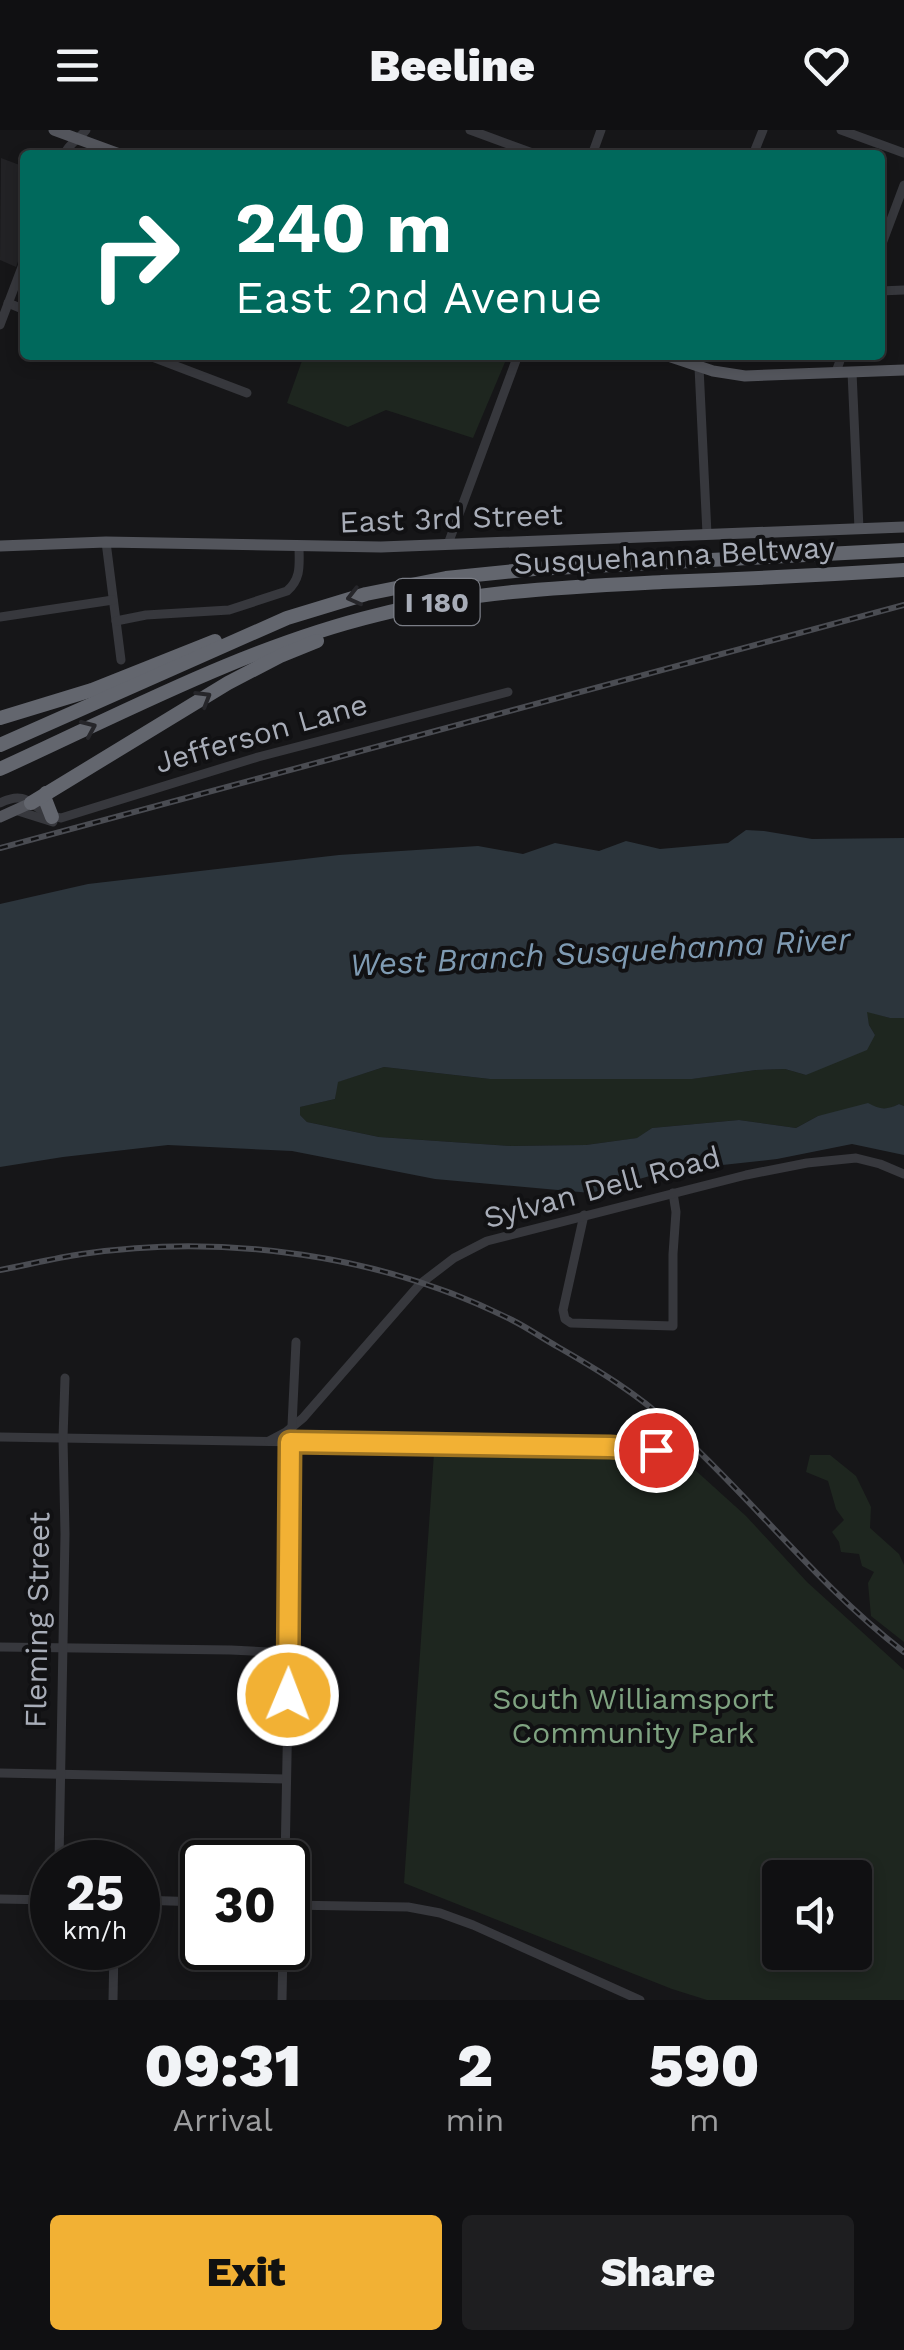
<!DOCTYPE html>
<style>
body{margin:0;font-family:"Work Sans",sans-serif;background:#1e1e20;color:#f1f3f6;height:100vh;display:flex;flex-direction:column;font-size:38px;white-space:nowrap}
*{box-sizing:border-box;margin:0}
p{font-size:32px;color:#9c9d9f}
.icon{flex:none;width:55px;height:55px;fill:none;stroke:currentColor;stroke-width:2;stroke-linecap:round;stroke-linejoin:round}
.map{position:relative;height:1870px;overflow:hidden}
.details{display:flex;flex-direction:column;background:#101012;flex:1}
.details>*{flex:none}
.banner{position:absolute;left:20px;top:20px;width:865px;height:210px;border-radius:10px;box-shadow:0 5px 15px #0003,0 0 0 2px #303032;background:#00695c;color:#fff;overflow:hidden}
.fabs{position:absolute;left:762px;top:1730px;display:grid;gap:20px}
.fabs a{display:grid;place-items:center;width:110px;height:110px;border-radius:10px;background:#101012;box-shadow:0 5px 15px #0003,0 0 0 2px #303032;font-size:50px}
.speed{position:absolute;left:30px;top:1710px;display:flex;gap:20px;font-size:50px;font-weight:700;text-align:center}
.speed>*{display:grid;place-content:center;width:130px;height:130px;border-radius:50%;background:#101012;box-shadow:0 5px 15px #0003,0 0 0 2px #303032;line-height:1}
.speed small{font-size:25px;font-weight:400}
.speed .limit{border:5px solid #111;border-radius:15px;background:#fff;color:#111}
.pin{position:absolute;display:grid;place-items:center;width:85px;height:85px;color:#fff;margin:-42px;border:5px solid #fff;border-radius:50%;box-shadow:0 2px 10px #0007}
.me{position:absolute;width:110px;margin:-55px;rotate:1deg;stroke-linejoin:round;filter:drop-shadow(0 0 8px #0008)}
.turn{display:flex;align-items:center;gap:35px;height:210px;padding:0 50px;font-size:45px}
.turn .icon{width:130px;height:130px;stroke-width:2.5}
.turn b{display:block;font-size:70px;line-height:85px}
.eta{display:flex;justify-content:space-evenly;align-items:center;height:170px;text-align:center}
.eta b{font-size:60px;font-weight:800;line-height:70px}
.button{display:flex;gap:20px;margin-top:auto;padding:20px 50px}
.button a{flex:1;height:115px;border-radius:10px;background:#f2b134;color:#111;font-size:40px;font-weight:800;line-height:115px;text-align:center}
.button a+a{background:#1e1e20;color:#f1f3f6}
header{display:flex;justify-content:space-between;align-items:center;height:130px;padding:0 50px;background:#101012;font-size:45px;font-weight:800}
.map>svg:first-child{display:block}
.built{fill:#222225}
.green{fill:#1e261f;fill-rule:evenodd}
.water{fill:#2c353c}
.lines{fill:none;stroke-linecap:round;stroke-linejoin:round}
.minor{stroke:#37383d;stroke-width:9}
.major{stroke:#53555c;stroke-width:11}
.highway{stroke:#63666e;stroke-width:14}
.rail-casing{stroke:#4a4c52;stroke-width:6}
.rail{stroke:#111113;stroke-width:2.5;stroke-dasharray:8;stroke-linecap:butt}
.oneway{stroke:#26262a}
.route-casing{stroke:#9d7322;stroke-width:25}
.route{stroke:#f2b134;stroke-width:18}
.labels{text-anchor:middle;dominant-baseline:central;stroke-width:8;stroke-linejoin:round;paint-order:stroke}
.shield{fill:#111113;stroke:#7b7e86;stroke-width:2.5}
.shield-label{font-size:28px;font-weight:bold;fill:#a8adb8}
.street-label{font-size:30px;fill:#a8adb8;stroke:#111113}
.park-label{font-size:30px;fill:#7fa381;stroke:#111113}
.water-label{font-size:32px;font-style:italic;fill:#7f9bb3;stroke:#111113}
</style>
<header><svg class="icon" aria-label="menu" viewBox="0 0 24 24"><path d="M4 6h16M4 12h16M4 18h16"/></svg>Beeline<svg class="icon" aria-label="heart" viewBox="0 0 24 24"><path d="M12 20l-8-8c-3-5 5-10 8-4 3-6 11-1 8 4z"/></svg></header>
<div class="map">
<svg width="904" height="1870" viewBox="0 0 904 1870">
<rect width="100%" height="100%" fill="#161618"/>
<path class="built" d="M1,28L25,37V112L16,137L0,130Z"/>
<g class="green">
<path d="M304,225H508L473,308L386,280L348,297L287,273Z"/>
<path d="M866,881L890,888H904V976L899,974L891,978L818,986L796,998L739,990L652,998L638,1008L586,1015L511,1016L379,1007L307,992L300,985L299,977L335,969L337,952L384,937L490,949H691L756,940L785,939L806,945L875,905L869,895Z"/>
<path d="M434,1323L683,1329L746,1386L807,1452L904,1540V1870H707L672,1859L404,1753ZM780,1748H855V1822H780Z"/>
<path d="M810,1325H830L856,1346L871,1377L870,1398L899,1424L904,1435V1512L871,1486L868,1453L874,1442L862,1436L859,1424L841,1422L839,1412L832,1402L844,1390L836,1379L828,1351L806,1342Z"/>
</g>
<path class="water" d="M746,700L764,701L812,709L904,708V888H890L867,882L869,895L875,905L867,920L806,945L785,939L756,940L692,949H490L384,937L338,952L335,969L300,977V985L307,992L379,1007L511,1016L586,1015L637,1008L652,998L739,990L796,998L818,986L868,973C880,980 887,980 899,974L904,976V1025L852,1014L777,1029L667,1041L591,1063L435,1049L292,1021L168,1015L63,1027L0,1037V774L88,754L339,725L478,716L523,724L555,713L599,721L626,711L660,719L728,713Z"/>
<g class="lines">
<g class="minor">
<path d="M470,0L538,25"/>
<path d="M841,0L904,23"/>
<path d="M64,25C68,14 79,9 86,0"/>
<path d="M592,25L601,0"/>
<path d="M753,25L763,0"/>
<path d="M880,119L904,55"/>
<path d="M880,161L904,160"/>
<path d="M8,173L25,180"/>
<path d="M0,195L25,129"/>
<path d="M147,225L247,263"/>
<path d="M699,237L707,404"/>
<path d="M836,242L842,225"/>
<path d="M852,242L859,399"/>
<path d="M106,412L121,530"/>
<path d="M448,414L518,225"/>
<path d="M0,487L113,470"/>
<path d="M116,491L146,485L229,480L287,461C302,448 299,434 299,416"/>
<path d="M0,673C32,657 32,684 61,688L258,627L508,562"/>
<path d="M18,681L53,692"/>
<path d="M584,1085L563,1180L565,1189L571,1193L673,1196V1124L676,1082L673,1063"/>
<path d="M0,1307L610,1317L656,1320"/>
<path d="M269,1311L286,1302L303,1288L420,1154L454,1128L487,1111L746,1045L807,1033L856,1028L880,1034L904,1044"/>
<path d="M0,1517L231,1520L289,1523"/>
<path d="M0,1643L286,1649"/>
<path d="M59,1732L65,1404L63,1308L65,1248"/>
<path d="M285,1732L289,1523V1358L296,1212"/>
<path d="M0,1769L52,1770"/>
<path d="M138,1770L202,1772"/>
<path d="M288,1775L408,1777L440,1783L473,1795L640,1870"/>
<path d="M113,1870L114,1818"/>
<path d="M282,1870L283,1818"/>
</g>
<g class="major">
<path d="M54,0L122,25"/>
<path d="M665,225L713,241L745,246L904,240"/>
<path d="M0,416L106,412L381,417L904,397"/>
<path d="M0,687L31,673"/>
</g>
<g class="highway">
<path d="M0,588L92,560L215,511"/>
<path d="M0,615L287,488L366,464L446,448L534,439L904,420"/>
<path d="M0,639C123,583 246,517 377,485C471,461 566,457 662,452C743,449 823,445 904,440"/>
<path d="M46,663L45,669L52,687"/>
<path d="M31,673L228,553L280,526L317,511"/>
</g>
<defs>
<g id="rail">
<path d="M0,718L904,475"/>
<path d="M0,1140C27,1135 55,1128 82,1124C225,1103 383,1125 512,1190C528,1198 542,1208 558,1217C598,1240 636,1263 670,1294C751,1367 818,1456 904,1522"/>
</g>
</defs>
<use href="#rail" class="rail-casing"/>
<use href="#rail" class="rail"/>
</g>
<defs><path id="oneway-chevron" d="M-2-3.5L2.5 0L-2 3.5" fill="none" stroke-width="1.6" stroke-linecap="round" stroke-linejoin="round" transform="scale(2.5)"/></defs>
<g class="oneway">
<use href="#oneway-chevron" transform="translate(354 467) rotate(166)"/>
<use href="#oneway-chevron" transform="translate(204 568) rotate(-31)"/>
<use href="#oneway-chevron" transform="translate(89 598) rotate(-24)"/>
</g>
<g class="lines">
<defs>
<path id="route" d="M288,1565L290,1312L610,1317L656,1320"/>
</defs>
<use href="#route" class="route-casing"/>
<use href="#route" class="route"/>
</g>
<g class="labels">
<rect class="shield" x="394.5" y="449" width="85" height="46" rx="8"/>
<g class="shield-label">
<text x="437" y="472">I 180</text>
</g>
<g class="street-label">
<text transform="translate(451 388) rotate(-2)">East 3rd Street</text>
<text transform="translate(674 425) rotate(-3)">Susquehanna Beltway</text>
<text transform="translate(261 603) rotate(-16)">Jefferson Lane</text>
<text transform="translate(602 1057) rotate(-15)">Sylvan Dell Road</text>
<text transform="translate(37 1490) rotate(-89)">Fleming Street</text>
</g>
<g class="park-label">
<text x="633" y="1568">South Williamsport<tspan x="633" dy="34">Community Park</tspan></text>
</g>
<g class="water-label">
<text transform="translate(600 822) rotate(-3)">West Branch Susquehanna River</text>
</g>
</g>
</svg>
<div class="fabs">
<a><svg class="icon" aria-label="sound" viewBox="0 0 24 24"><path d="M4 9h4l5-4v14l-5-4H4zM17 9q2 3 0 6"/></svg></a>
</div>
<div class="speed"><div>25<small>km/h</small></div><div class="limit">30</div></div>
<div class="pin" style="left:656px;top:1320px;background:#d93025"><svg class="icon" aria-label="arrive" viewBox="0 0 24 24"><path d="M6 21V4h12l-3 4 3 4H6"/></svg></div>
<svg class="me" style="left:288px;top:1565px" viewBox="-20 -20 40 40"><circle r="17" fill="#f2b134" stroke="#fff" stroke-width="3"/><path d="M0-11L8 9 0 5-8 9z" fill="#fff"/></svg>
<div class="banner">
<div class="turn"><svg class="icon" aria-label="right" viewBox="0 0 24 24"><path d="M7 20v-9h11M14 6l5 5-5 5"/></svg><div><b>240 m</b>East 2nd Avenue</div></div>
</div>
</div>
<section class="details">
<div class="eta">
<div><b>09:31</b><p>Arrival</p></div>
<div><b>2</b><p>min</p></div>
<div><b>590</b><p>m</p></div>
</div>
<div class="button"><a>Exit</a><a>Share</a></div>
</section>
